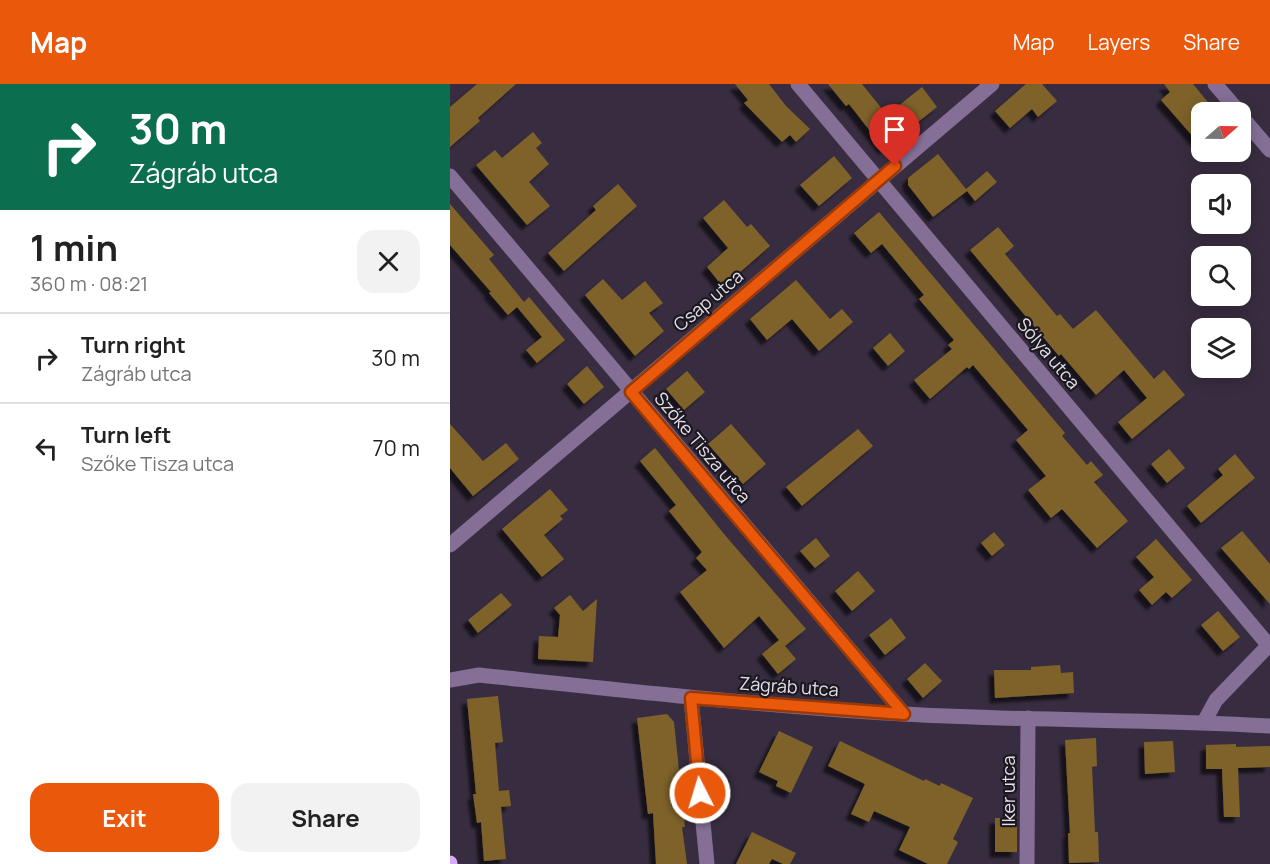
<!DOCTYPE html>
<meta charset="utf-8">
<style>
body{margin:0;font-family:Manrope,sans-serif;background:#f2f2f2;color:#222;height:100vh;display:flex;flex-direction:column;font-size:22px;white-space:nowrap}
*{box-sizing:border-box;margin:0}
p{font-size:20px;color:#767676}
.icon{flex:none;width:33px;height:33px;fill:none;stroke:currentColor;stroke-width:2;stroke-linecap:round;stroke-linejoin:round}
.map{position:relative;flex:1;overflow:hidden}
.side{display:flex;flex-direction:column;background:#fff;width:450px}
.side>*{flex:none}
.banner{background:#0b6e4f;color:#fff;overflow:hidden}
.needle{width:39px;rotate:70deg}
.controls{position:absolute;left:741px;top:18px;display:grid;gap:12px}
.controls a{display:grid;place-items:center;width:60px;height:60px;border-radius:12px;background:#fff;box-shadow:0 3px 15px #0003;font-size:30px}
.pin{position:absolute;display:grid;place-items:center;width:51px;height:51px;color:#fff;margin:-62px -26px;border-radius:50% 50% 50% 0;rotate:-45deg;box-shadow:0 0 6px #0007}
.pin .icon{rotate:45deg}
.me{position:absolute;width:66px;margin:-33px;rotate:355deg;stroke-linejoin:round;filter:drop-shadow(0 0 4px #0008)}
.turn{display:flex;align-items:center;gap:21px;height:126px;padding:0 30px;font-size:27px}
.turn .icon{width:78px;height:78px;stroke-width:2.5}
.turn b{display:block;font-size:42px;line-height:51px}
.round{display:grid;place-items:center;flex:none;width:63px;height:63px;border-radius:18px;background:#f2f2f2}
.overview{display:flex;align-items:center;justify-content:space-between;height:102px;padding:0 30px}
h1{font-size:36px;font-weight:700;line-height:45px}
.primary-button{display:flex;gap:12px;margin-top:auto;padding:12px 30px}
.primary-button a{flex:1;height:69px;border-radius:18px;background:#ea580c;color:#fff;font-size:24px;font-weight:700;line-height:69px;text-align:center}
.primary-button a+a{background:#f2f2f2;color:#222}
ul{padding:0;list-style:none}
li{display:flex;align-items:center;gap:18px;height:90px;padding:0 30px;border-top:2px solid #e0e0e0}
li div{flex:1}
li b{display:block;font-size:22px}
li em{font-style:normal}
header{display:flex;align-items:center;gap:36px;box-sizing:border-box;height:84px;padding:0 30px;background:#ea580c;color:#fff}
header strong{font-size:28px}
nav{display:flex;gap:33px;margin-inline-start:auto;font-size:21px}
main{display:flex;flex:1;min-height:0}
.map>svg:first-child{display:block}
.building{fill:#7e622c;filter:url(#shadow)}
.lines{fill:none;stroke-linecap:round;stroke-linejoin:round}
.minor{stroke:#856f96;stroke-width:15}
.major{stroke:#d8abfa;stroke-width:15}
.route-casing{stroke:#983908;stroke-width:15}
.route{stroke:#ea580c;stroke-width:10}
.labels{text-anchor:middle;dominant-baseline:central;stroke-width:4.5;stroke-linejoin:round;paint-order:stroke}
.street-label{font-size:18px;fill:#e5dfeb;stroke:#1c1820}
</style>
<header>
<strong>Map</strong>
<nav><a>Map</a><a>Layers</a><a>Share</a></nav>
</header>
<main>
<section class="side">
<div class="banner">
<div class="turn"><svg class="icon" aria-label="right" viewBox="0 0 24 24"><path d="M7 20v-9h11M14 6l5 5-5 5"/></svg><div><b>30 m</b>Zágráb utca</div></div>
</div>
<div class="overview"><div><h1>1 min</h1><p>360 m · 08:21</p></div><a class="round"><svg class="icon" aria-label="close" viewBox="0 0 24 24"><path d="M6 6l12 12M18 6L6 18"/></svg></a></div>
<ul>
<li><svg class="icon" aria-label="right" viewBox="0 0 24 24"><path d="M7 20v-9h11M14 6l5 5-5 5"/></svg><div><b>Turn right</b><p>Zágráb utca</p></div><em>30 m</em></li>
<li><svg class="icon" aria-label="left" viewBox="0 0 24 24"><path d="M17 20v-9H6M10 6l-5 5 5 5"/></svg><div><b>Turn left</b><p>Szőke Tisza utca</p></div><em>70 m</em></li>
</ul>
<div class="primary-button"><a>Exit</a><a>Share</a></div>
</section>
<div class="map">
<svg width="820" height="780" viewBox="0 0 820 780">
<defs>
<filter id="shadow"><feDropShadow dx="-5.5" dy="5.5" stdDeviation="1.5" flood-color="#0009"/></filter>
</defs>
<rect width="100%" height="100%" fill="#382d40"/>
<g class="building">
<path d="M27,0H66L28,34L30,37L0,63V23Z"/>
<path d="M285,0H319L336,22L360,45L346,58L340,51L332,58L294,19L298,16Z"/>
<path d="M378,0H412L437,31L472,3L487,23L434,65L399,20L396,22Z"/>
<path d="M576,0H592L607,17L588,33L582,25L560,44L545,27Z"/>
<path d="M714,0H743L766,28H752V63L711,16L720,8Z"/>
<path d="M83,48L92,59L86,64L99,80L79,98L100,122L77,141L26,81L45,66L52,74Z"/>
<path d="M488,70L516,105L537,87L547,98L525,117L517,107L483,133L458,101V94Z"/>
<path d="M384,72L402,94L369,122L350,101Z"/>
<path d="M168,100L187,122L114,187L98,169L146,126L143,122Z"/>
<path d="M274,116L297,143L301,140L320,162L273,203L257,183L278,164L253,134Z"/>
<path d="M0,120L44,171L39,175L74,218L79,213L115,256L87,279L76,266L92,253L67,223L58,231L39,209L41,208L0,161Z"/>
<path d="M429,128L615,349L612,352L637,381L641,377L653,391L644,398L678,437L647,464L612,425L601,434L578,406L596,392L566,356L578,346L523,281L519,285L517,283L480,315L464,296L502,265L498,261L504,256L469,215L474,211L432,160L421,169L404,149Z"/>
<path d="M548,143L564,162L555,170L607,232L610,230L623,245L646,226L704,295L714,286L735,311L682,355L668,338L697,314L674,286L646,311L611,270L609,272L520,166Z"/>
<path d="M153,195L172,216L195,197L213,219L199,229L214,247L185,272L135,211Z"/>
<path d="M346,196L380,235L392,225L403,238L369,267L342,235L317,256L300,235Z"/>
<path d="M440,249L455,267L438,282L423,264Z"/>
<path d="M137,282L154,303L134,320L117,300Z"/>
<path d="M237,287L255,308L234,326L216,305Z"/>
<path d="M0,340L33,377L56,359L69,375L23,412L0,384Z"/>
<path d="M281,340L316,380L293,400L258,360Z"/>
<path d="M408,345L423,362L352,422L336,403Z"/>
<path d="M205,364L274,450L356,545L335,562L346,575L328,590L312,570L329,556L309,532L274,564L230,508L257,486L246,474L252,468L219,427L226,421L190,377Z"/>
<path d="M719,365L735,384L717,399L701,380Z"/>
<path d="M785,370L805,394L751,439L737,422L773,391L768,385Z"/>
<path d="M100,405L118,426L110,432L113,435L94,451L114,475L92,493L52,445Z"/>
<path d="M792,447L820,480V520L771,464Z"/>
<path d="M544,448L555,461L542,472L531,459Z"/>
<path d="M366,454L380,472L365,484L350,467Z"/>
<path d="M706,455L742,496L722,514L716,508L702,521L689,506L704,493L686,473Z"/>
<path d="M408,487L425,507L402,527L385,507Z"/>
<path d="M51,509L62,521L28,549L18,536Z"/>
<path d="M120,511L133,527L147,515L143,578L88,575L89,552L108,553L110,531L104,524Z"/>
<path d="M768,527L790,553L773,567L751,541Z"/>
<path d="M441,534L456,554L435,571L419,551Z"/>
<path d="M475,579L492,597L473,614L457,595Z"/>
<path d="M610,581L611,589L623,588L624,609L545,614L544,586H581V583Z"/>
<path d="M48,612L53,658L45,659L49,707L59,706L61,722L51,723L56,775L34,777L31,738L27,739L23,710H26L17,615Z"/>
<path d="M217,630L224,638L235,743H232L237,780H206L203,729L198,730L187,634Z"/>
<path d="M329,647L363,663L341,709L326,702L328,697L309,688Z"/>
<path d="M646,654L647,682L642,683L645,748H648L649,778L619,779L618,749H620L615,656Z"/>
<path d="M390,657L474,697L475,695L490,702L491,699L523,714L503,755L508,758L497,780H478L449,766L460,743L424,727L419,738L401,730L415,700L378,682Z"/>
<path d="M723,657L725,688L695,690L694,658Z"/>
<path d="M786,660V663L820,662V683L788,684L790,733H774L772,685H756V661Z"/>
<rect x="545" y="734" width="22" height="34"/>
<path d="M302,748L346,769L340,780H333L322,775L319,780H286Z"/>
</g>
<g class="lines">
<g class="minor">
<path d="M348,0L820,563"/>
<path d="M765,0L789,28"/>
<path d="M790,31L820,66"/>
<path d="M0,92L454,630"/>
<path d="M0,461L542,0"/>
<path d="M0,596L29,591C170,606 312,622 453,630C575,637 698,635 820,642"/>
<path d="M241,614L257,780"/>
<path d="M754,638L766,616L820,560"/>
<path d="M577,780L578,634"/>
</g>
<path class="major" d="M0,779V780"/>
</g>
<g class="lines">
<defs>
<path id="route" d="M250,709L241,614L454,630L181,308L445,82"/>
</defs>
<use href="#route" class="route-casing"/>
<use href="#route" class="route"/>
</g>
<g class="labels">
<g class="street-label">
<text transform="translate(258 216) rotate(-40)">Csap utca</text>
<text transform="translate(599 269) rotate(50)">Sólya utca</text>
<text transform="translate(253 363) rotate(50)">Szőke Tisza utca</text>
<text transform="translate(339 602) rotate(4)">Zágráb utca</text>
<text transform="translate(558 707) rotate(-90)">Iker utca</text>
</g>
</g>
</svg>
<div class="controls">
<a><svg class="needle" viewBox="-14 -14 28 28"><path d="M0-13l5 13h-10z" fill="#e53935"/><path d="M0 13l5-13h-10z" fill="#767676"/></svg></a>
<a><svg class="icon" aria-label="sound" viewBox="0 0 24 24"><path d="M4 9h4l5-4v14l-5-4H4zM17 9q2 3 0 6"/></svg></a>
<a><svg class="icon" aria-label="search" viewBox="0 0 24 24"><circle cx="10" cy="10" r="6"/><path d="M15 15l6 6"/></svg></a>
<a><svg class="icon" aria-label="layers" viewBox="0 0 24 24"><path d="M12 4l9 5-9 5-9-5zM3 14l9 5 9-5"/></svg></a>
</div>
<div class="pin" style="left:445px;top:82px;background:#d93025"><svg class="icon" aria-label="arrive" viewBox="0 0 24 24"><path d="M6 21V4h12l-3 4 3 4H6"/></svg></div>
<svg class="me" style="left:250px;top:709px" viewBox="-20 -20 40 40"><circle r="17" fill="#ea580c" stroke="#fff" stroke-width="3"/><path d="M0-11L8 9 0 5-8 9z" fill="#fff"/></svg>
</div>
</main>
